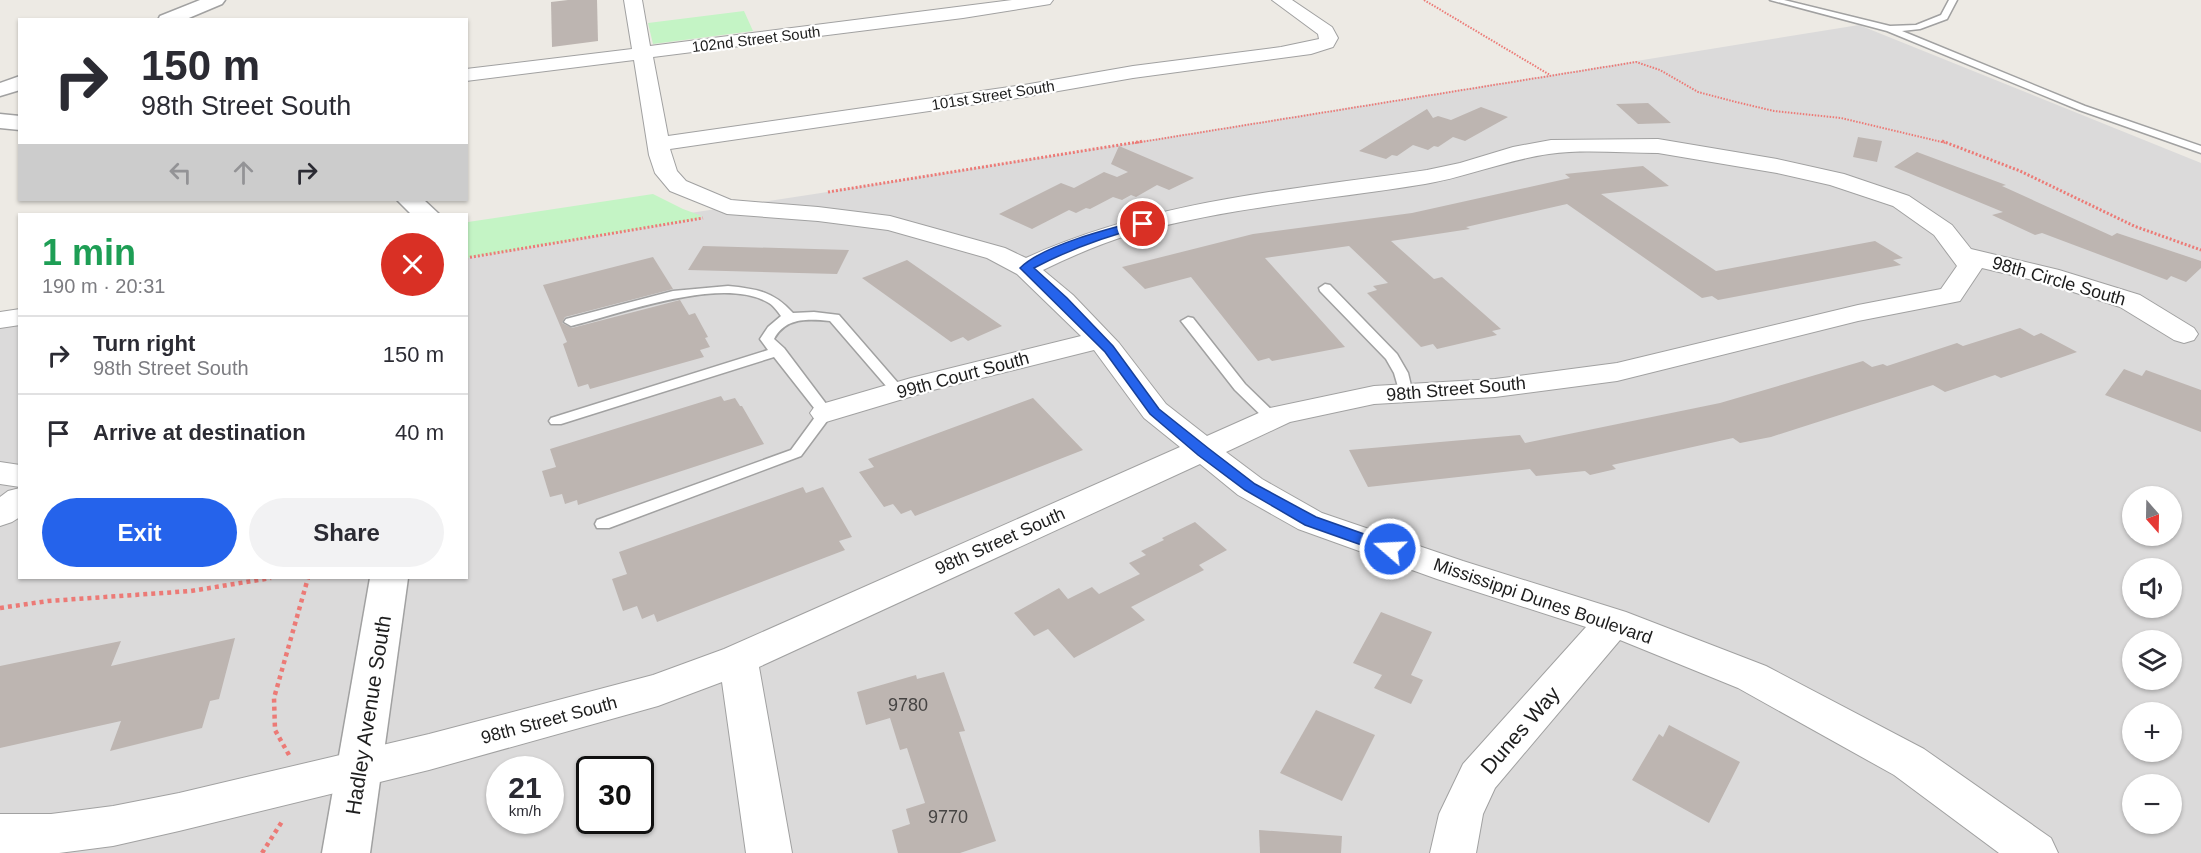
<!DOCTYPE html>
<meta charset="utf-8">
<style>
body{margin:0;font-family:Arial,sans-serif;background:#f2f2f3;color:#2b2b33;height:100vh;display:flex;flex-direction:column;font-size:22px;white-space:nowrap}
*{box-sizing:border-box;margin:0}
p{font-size:20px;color:#7c7c81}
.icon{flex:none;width:33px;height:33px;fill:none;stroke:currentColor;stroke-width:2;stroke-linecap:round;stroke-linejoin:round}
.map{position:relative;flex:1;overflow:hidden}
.side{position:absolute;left:18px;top:213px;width:450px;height:366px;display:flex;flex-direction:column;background:#fff;border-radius:0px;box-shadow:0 2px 4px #0004}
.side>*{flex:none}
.top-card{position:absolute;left:18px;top:18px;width:450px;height:183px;border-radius:0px;box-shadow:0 2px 4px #0004;background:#fff;color:#2b2b33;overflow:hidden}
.needle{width:39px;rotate:160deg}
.tools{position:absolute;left:2122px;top:486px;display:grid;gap:12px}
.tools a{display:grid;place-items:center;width:60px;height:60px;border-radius:50%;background:#fff;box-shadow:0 2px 4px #0004;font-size:30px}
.speed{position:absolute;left:486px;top:756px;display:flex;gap:12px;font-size:30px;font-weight:700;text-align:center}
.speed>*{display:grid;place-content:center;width:78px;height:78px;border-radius:50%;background:#fff;box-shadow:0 2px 4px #0004;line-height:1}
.speed small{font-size:15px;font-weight:400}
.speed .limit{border:3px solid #111;border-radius:9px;background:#fff;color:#111}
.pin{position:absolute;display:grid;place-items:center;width:51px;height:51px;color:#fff;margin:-26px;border:3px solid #fff;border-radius:50%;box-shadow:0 2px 6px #0007}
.me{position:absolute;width:66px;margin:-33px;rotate:289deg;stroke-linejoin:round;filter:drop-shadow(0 0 4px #0008)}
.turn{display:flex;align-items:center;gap:21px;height:126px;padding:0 24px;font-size:27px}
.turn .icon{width:78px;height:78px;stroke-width:2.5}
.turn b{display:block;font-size:42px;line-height:51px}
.lanes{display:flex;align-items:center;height:57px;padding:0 24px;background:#0003;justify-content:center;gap:30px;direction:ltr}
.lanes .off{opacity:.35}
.round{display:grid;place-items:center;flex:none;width:63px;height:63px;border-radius:32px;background:#f2f2f3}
.headline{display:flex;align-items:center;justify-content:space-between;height:102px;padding:0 24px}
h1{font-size:36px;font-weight:700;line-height:45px;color:#1e9e55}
.button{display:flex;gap:12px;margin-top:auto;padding:12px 24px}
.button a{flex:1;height:69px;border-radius:36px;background:#2563eb;color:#fff;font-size:24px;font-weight:700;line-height:69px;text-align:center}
.button a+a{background:#f2f2f3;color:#2b2b33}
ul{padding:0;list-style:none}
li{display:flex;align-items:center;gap:18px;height:78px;padding:0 24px;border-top:2px solid #e1e1e2}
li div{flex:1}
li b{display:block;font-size:22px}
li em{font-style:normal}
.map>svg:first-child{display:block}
.residential{fill:#dbdada;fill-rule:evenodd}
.park{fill:#c4f4c5}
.building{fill:#bdb5b1}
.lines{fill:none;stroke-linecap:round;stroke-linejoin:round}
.service-casing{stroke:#a1a1a1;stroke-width:3}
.minor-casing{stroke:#a1a1a1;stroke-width:2}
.tertiary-casing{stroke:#a1a1a1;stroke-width:3}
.path-far2{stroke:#ec7a76;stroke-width:2;stroke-dasharray:1.5 1.5;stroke-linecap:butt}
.path-far1{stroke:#ec7a76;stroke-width:3;stroke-dasharray:2 2;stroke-linecap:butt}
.path{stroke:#ec7a76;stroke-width:4.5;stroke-dasharray:4 4;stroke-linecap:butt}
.service{fill:#fff;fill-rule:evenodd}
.minor{fill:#fff;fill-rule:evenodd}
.tertiary{fill:#fff;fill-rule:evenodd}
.route{fill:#2563eb;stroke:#184099;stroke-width:1.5}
.labels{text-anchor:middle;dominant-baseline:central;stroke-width:4.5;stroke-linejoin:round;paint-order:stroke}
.far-street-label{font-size:15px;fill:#1d1d1d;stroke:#fff}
.street-label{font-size:18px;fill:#1d1d1d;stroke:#fff}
.near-number-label{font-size:18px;fill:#454342}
.near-street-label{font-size:21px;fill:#1d1d1d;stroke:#fff}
</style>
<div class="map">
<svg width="2201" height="853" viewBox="0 0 2201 853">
<rect width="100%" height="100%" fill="#edeae4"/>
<path class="residential" d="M1859,25L2201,163V853H0V319L19,316L20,578H466L467,247L821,193ZM2133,496H2172V536H2133ZM2133,568H2172V608H2133ZM2133,640H2172V680H2133ZM2133,712H2172V752H2133ZM500,770H550V820H500ZM590,770H640V820H590ZM2133,784H2172V824H2133Z"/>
<g class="park">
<path d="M744,11L753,31L653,44L648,23Z"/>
<path d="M653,194L683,209L702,216L697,219L467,258L468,222Z"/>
</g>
<g class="building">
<path d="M568,0H597L598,41L552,47L551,2Z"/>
<path d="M1648,103L1671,123L1638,124L1616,104Z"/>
<path d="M1481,107L1508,117L1465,141L1453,137L1438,147L1434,146L1428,150L1413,145L1397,156L1392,155L1386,159L1359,151L1427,109L1433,118L1438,116L1451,120Z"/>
<path d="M1858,137L1882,141L1877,162L1853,157Z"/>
<path d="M1119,146L1194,178L1169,190L1157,185L1136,197L1131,195L1122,200L1113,197L1090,209L1086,208L1076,213L1069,210L1032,229L999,214L1061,183L1074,188L1104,172L1117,177L1128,172L1111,164Z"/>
<path d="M1917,152L2006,185L2002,186L2112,236L2117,233L2201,261V268L2186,282L2171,276L2167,280L2042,233L2035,235L1992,215L2003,212L1894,167Z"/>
<path d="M1643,166L1669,186L1601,194L1716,271L1875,241L1903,258L1893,260L1901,265L1718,300L1712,296L1702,298L1567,204L1466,227L1470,229L1391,241L1434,279L1442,277L1501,329L1492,331L1497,335L1437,349L1433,344L1421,347L1367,293L1377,290L1373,286L1388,283L1349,246L1265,258L1345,347L1272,361L1269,358L1258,361L1191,277L1145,289L1122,267L1253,234L1412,213L1570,178L1565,174Z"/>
<path d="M703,246L849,250L837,274L688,270Z"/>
<path d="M653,257L673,289L565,317L562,323L572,328L680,300L689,315L695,313L708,337L705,338L710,347L700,350L704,357L590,389L588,384L578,387L563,344L567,342L543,285Z"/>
<path d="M907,260L1002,326L968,341L963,337L951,342L862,278Z"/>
<path d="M2020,328L2034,336L2041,333L2077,352L2001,378L1995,375L1945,392L1933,385L1771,437L1740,443L1733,438L1612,465L1616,469L1590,475L1585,471L1536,476L1530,469L1368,487L1349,450L1520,435L1525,443L1720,403L1863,361L1872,367L1883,364L1887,366L1957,343L1963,346Z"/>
<path d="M2124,369L2142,376L2146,370L2201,390V432L2105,395Z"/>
<path d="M721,396L724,401L735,398L740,406H742L764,444L578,505L577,500L565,504L562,494L550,497L542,471L556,467L550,449Z"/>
<path d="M1033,398L1083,450L915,516L911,510L901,514L893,504L884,507L859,472L874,467L868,459Z"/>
<path d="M803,487L806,493L823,487L852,537L839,541L845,550L657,622L654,614L642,619L637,606L623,611L612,579L627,574L619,552Z"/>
<path d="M1195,522L1227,550L1199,565L1204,570L1131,607L1145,620L1074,658L1048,629L1034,636L1014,613L1059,588L1068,599L1092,587L1099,594L1140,574L1129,563L1146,555L1141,551L1164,540L1162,538Z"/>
<path d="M1381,612L1432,632L1411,675L1423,680L1411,704L1374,688L1382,675L1353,663Z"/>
<path d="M235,638L219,699L210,701L202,728L110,751L121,721L0,748V666L121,641L111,666Z"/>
<path d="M944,672L965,731L959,732L996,841L960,853H898L892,830L910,824L906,809L925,803L907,748L900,750L890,718L866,725L857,692L916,675L917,679Z"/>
<path d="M1316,710L1375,735L1342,801L1280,773Z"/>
<path d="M1669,725L1740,762L1709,823L1632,780L1659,734L1663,737Z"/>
<path d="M1259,830L1342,836L1341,853H1260Z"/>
</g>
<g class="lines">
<defs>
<g id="service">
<path d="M1770,0H1784L1890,26L1916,25L1941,15L1949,0H1957L1947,19L1920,29L1902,31L2085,106L2201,146V153L2079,110L1887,31Z"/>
<path d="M1325,284L1330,285L1397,354L1408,373L1413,394L1411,397H1401L1394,373L1386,359L1320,291L1319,288Z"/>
<path d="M728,286C757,289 773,291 793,313L814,312L839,315L905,391L898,395L893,394L830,321C808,319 786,317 774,339L784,348L833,413L801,456L609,528H597L595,524L597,520L791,450L818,413L774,357L561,424H551L549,421L551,418L768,350L760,339L768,327L781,316C778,312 774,306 769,303C722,275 621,314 571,326L564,322L566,319L673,291Z"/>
<path d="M1188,317L1193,318L1245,384L1277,415L1279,418L1277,421H1267L1235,390L1181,321Z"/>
</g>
<g id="minor">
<path d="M624,0H642L650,46L1012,0H1053L1050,4L1044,5L963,18L653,57L668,136L1024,85L1133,66L1281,47L1319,39L1318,34L1272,0H1292L1332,27L1338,38L1333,47L1311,54L1133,78L1024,97L670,149L677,171L686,181L731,200L818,207L890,216L1005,248L1026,258C1153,200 1291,190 1427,170L1460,163L1513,147L1551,140L1658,139L1777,159L1844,174L1909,196L1952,225L1971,249L2059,270L2140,295L2194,328L2198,334L2194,340L2184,343L2174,340L2120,307L2042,282L1982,268L1960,301L1950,303L1858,321L1617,381L1495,397L1374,404L1290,422L1226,452L1262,479L1322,513L1463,561L1626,612L1766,666L1924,749L2051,838L2058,853H1999L1894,775L1738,688L1620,640L1495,788L1483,814L1476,853H1430L1439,814L1463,764L1586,627L1437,579L1298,529L1238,495L1200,464L759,667L792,853H746L722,682L658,706L429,770L179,831L113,846L59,853H0V814H51L113,806L179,793L429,734L653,675L724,649L1180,447L1144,418L1094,350L933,390L826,422L815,420L810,413L815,406L911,378L1081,336L1017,274L987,258L888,230L818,221L727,214L670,191L655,173L649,155L634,60L466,81V69L632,49ZM1658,153L1777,173L1830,185L1893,206L1934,235L1957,266L1941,289L1858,305L1617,363L1495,379L1374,386L1270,408L1207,436L1166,404L1119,343L1073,295L1043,270C1072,256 1102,243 1132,234C1228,207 1327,200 1425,184C1467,177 1506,160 1549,154C1583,149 1623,153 1658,153Z"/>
<path d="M20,309V325L0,328V312Z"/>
<path d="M0,462L20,465V487L0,484Z"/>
<path d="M20,488V517L12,522L0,526V497L8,491Z"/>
</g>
<g id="tertiary">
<path d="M200,0H225L222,4L184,20H158L160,16Z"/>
<path d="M20,76V90L0,96V83Z"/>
<path d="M0,114L20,116V130L0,128Z"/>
<path d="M397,200H424L439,214H411Z"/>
<path d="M370,578H408L370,853H322Z"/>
</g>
</defs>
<use href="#service" class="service-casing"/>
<use href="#minor" class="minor-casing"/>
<use href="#tertiary" class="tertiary-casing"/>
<g class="path-far2">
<path d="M1424,0L1550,75"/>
<path d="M1135,143L1636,62L1660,70L1698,92L1736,102L1774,111L1841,118L1946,143"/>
</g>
<g class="path-far1">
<path d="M1942,141L2020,171L2134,226L2201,250"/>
<path d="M828,192L1144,141"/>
<path d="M466,258L703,218"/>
</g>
<g class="path">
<path d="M0,608L48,601L191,591L271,578"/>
<path d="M289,755L275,730L274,698L308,578"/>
<path d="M262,853L283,820"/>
</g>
<use href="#service" class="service"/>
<use href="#minor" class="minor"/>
<use href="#tertiary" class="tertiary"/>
</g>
<path class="route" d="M1143,220L1148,224L1146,226C1107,236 1070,249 1034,268L1067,298L1113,346L1159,409L1208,448L1255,484L1316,517L1395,545L1398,549L1395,553H1384L1305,525L1245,490L1198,455L1150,414L1105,352L1020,268C1043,245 1111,228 1143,220Z"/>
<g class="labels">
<g class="far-street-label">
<text transform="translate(756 39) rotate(-7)">102nd Street South</text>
<text transform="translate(993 95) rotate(-9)">101st Street South</text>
</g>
<g class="street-label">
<text transform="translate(2059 281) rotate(16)">98th Circle South</text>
<text transform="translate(963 375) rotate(-15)">99th Court South</text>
<text transform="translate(1456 389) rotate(-5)">98th Street South</text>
<text transform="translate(1000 541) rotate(-24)">98th Street South</text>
<text transform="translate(1543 601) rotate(19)">Mississippi Dunes Boulevard</text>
<text transform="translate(549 720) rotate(-15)">98th Street South</text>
</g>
<g class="near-number-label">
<text x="908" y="705">9780</text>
<text x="948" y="817">9770</text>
</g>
<g class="near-street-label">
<text transform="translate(368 715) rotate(-81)">Hadley Avenue South</text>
<text transform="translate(1520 730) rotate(-49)">Dunes Way</text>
</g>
</g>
</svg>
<div class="tools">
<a><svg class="needle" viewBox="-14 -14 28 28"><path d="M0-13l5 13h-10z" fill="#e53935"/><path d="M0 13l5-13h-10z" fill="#7c7c81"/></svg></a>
<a><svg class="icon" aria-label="sound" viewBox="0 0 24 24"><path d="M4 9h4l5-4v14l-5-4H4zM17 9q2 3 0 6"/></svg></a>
<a><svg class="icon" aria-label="layers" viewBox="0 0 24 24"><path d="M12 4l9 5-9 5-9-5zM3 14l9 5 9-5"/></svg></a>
<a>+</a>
<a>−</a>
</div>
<div class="speed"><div>21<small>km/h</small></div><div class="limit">30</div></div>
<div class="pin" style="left:1143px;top:224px;background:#d93025"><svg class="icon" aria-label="arrive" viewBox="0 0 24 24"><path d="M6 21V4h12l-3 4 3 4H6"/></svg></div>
<svg class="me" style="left:1390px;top:549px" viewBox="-20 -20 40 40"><circle r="17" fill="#2563eb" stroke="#fff" stroke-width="3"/><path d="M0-11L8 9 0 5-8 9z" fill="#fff"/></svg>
<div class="top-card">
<div class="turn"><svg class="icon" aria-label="right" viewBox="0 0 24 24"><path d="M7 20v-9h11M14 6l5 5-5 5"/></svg><div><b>150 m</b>98th Street South</div></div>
<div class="lanes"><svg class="icon off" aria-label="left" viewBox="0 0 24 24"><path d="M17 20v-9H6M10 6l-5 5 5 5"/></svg><svg class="icon off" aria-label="ahead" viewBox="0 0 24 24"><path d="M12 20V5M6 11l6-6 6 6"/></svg><svg class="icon" aria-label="right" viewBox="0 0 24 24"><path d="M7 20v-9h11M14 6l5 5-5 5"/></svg></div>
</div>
<section class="side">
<div class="headline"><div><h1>1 min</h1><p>190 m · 20:31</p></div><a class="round" style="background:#d93025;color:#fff"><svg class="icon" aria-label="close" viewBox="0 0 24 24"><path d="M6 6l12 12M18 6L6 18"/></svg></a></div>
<ul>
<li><svg class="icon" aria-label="right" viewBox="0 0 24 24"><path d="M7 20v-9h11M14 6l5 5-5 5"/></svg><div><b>Turn right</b><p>98th Street South</p></div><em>150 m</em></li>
<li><svg class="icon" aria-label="arrive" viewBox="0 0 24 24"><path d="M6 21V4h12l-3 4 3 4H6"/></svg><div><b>Arrive at destination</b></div><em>40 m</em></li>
</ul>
<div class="button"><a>Exit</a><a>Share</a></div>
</section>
</div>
